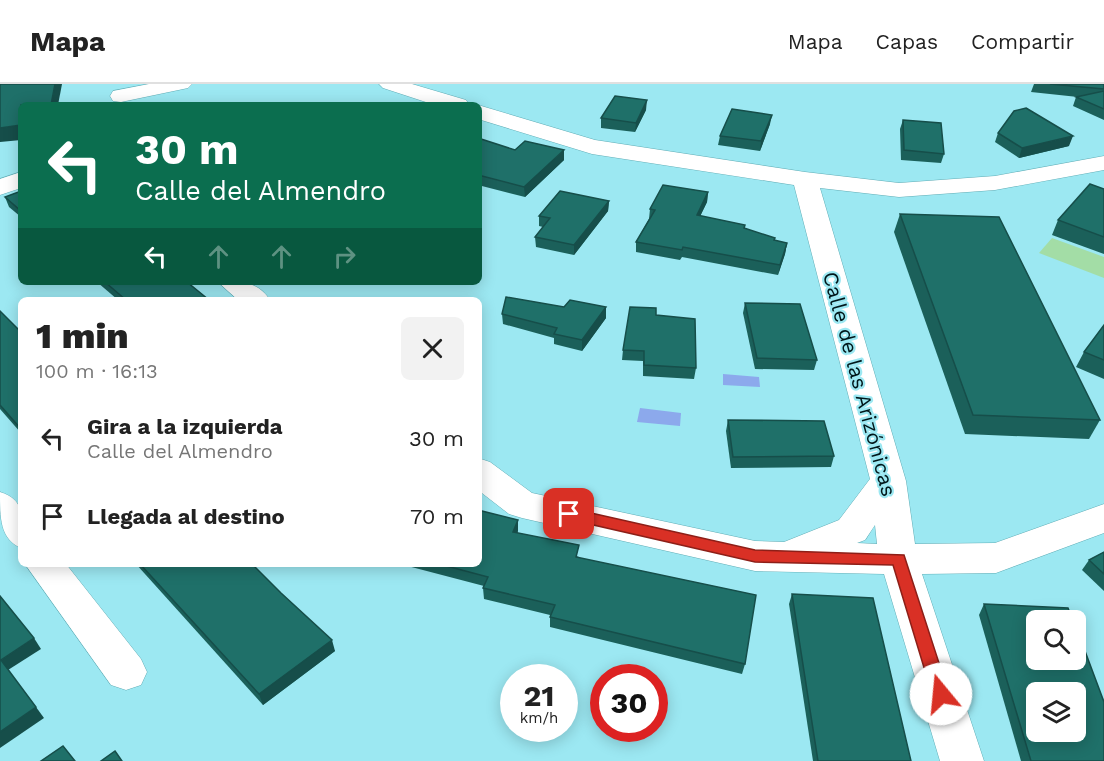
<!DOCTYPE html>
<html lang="es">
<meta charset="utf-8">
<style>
body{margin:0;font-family:"Work Sans",sans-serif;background:#f2f2f2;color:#222;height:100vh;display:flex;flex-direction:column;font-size:22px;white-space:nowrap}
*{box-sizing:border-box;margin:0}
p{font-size:20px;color:#767676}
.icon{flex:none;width:33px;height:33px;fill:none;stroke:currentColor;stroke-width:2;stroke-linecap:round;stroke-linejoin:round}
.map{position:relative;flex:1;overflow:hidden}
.panel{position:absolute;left:18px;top:213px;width:464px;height:270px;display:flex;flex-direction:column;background:#fff;border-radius:9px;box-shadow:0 3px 15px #0003}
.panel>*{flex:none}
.banner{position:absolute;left:18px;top:18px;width:464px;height:183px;border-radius:9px;box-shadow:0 3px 15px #0003;background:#0b6e4f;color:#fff;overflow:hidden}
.fabs{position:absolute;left:1026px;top:526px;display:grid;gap:12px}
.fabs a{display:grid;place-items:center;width:60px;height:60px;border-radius:9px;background:#fff;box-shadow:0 3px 15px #0003;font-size:30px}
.speed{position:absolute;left:500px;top:580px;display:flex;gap:12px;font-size:30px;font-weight:700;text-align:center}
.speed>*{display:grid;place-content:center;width:78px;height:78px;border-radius:50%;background:#fff;box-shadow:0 3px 15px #0003;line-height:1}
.speed small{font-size:15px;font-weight:400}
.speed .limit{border:9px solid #d22;background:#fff;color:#111}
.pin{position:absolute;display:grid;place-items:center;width:51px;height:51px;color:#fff;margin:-26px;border-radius:12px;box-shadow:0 3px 9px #0006}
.me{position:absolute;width:66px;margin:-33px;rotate:343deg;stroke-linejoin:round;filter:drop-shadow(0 0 4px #0008)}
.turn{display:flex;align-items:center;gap:21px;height:126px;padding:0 18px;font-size:27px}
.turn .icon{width:78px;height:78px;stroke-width:2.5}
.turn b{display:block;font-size:42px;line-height:51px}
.lanes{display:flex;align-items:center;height:57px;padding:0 18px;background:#0003;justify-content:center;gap:30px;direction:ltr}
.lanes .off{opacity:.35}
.round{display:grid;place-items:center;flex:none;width:63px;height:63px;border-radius:9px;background:#f2f2f2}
.summary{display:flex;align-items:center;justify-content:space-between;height:102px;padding:0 18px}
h1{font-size:36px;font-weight:800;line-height:45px}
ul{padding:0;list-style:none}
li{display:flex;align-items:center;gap:18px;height:78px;padding:0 18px}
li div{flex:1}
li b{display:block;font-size:22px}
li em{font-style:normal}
header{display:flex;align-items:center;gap:36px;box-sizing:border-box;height:84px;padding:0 30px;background:#fff;border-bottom:2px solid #e0e0e0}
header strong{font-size:28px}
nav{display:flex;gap:33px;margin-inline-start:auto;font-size:21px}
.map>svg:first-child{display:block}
.green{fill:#a3dda6}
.water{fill:#8ca9ec}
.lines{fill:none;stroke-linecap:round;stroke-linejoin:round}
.minor-casing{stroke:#61adb6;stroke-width:1}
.minor{fill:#fff;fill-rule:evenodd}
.wall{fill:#1b605a}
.shaded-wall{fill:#164e4a}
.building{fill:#1f7069;stroke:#164e4a;stroke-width:1.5;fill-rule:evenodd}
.route{fill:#d93025;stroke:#8d1f18;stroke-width:1.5}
.labels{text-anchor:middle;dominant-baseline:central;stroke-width:4.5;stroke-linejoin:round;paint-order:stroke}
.street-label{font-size:21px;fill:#01171a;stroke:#9ce8f2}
</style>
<header>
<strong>Mapa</strong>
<nav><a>Mapa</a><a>Capas</a><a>Compartir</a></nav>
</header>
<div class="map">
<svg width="1104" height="677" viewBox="0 0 1104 677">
<rect width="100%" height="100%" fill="#9ce8f2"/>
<path class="green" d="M1052,154L1104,173V194L1039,169Z"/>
<g class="water">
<path d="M723,290L759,293L760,303L723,301Z"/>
<path d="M640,324L681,329L680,342L637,338Z"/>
</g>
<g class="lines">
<defs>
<g id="minor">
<path d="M149,0H192L188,4L121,18L113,17L110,12L113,7Z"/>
<path d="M379,0H412L466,16L469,21H435L383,4Z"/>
<path d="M478,21L595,56L805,88L899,99L995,92L1104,72V86L995,106L899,113L820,104L906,397L915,460L995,459L1104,420V449L996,489L922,490L984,677H940L884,490L755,487L522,434L509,430L478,406V374L490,378L532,409L755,457L784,458L839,436L870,395L794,101L592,70L478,35ZM875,441L877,460L857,459L865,456Z"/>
<path d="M21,88V104L0,111V95Z"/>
<path d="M218,198C240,198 257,196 270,216H238Z"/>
<path d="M0,408C29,417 21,439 21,464C0,455 0,434 0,408Z"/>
<path d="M25,480H66L141,575L147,588L141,601L126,606L111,601Z"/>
</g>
</defs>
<use href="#minor" class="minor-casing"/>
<use href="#minor" class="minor"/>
</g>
<g class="wall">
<path d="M1034,0H1104V36L1073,22L1076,13H1078L1031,8Z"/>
<path d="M646,26L635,48L601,44V34Z"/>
<path d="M903,36L944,70L941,79L901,76L900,45Z"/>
<path d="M770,40L760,67L718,61L720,52Z"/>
<path d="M998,49L1069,62L1019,74L995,58Z"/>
<path d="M478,54L515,66L564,76L525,113L478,101Z"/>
<path d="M1104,105V170L1052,151L1058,136Z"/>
<path d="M21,107V133L9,123L5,113Z"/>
<path d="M708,108L707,118L700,132L745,144L774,156L787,159L785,170L778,191L682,173L680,176L636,168V158L649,135L650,125Z"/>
<path d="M609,117L608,127L574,171L536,163L535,153L543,143L539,142V132Z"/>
<path d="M900,130L1100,336L1089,355L965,350L894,148Z"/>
<path d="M97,198H187L209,216H118Z"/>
<path d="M745,219L817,276L814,286L755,285L743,229Z"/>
<path d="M564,223H606V234L582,267L554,260V254L503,240L502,230Z"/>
<path d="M0,227L21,248V349L0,325Z"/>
<path d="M656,231L696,284L694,295L643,292V277L622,276L623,266Z"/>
<path d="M1104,241V295L1076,283L1084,268Z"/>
<path d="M728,336L834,372L831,383L731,384L726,347Z"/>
<path d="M518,447L517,449L579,473L745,580L742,590L550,543V531L484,515L483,504L484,502L400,480H478Z"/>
<path d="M1104,468V507L1082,486L1089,476Z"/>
<path d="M136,480H252L335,567L263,621Z"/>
<path d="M792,510L911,677H813L789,520Z"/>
<path d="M984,520L1104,677H1021L979,531Z"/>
</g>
<g class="shaded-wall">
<path d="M55,0H62L58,21H51Z"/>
<path d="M647,16L646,26L635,48L636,39Z"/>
<path d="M772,31L770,40L760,67L761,57Z"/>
<path d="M21,41V56L0,58V44Z"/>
<path d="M1073,52L1069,62L1019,74L1022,64Z"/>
<path d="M564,66V76L525,113L524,103Z"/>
<path d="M708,108L707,118L696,141L697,131Z"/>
<path d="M609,117L608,127L574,171V161Z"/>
<path d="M787,159L785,170L778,191L780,181Z"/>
<path d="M606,223V234L582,267V256Z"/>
<path d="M518,436V447L514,459L513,448Z"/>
<path d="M34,554L41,565L8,586L1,576Z"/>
<path d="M332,556L335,567L263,621L259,610Z"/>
<path d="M36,623L44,634L0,664V648Z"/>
</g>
<g class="building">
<path d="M0,0H55L51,21H21V41L0,44Z"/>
<path d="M1050,0H1104V5Z"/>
<path d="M1104,7V25L1076,13Z"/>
<path d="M615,12L647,16L636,39L601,34Z"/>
<path d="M1026,24L1073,52L1022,64L998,49L1014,27Z"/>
<path d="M732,25L772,31L761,57L720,52Z"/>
<path d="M903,36L941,39L944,70L904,66Z"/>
<path d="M478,54L515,66L525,57L564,66L524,103L478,91Z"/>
<path d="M1090,100L1104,105V153L1058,136Z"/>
<path d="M663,101L708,108L697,131L745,141L744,144L775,154L774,156L787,159L780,181L683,163L682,166L636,158L655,126L650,125Z"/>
<path d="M21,107V127L5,113Z"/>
<path d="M560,107L609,117L574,161L535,153L550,134L539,132Z"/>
<path d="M900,130L999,133L1100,336L973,331Z"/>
<path d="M105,198H187L209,216H126Z"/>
<path d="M506,213L564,223L570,216L606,223L582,256L554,250L557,244L502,230Z"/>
<path d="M745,219L800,220L817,276L757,274Z"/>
<path d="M630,223L656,224V231L695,235L696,284L644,281V267L623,266Z"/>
<path d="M0,227L21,248V345L0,321Z"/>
<path d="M1104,241V276L1084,268Z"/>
<path d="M728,336L824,337L834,372L733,373Z"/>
<path d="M478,426L518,436L513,448L579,461L576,473L756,511L745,580L550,533L555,521L483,504L488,493L439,480H478Z"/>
<path d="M1104,468V490L1089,476Z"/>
<path d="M140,480H252L281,509L332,556L259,610Z"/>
<path d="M792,510L873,514L911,677H818Z"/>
<path d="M0,512L34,554L1,576L36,623L0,648Z"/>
<path d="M984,520L1068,524L1073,537H1036V576H1076V543L1104,618V677H1031ZM1036,609H1076V648H1036Z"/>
<path d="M63,662L75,677H41Z"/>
<path d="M115,667L122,677H101Z"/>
</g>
<path class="route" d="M569,424L755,466L904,471L949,610L947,615L941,617L934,615L932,610L893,481L755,478L563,434L561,430L563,426Z"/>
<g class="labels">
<g class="street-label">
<text transform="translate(860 300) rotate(75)">Calle de las Arizónicas</text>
</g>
</g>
</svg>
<div class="fabs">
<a><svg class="icon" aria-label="search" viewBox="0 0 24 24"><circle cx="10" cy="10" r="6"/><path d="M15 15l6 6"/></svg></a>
<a><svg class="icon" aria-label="layers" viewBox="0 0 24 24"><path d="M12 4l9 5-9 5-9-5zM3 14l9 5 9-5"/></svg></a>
</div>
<div class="speed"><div>21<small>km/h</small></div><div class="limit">30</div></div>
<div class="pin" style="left:569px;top:430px;background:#d93025"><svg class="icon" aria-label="arrive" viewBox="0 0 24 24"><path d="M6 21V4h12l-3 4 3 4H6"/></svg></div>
<svg class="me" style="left:941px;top:610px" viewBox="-20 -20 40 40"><circle r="19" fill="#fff"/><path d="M0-13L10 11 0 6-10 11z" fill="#d93025"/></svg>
<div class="banner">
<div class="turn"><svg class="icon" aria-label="left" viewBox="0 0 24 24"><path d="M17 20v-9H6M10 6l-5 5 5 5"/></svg><div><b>30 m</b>Calle del Almendro</div></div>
<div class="lanes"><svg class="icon" aria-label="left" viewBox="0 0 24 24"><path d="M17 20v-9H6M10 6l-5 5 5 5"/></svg><svg class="icon off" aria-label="ahead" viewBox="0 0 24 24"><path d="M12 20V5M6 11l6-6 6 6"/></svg><svg class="icon off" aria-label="ahead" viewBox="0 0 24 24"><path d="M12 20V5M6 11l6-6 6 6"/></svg><svg class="icon off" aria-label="right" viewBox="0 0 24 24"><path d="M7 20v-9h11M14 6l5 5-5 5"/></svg></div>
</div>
<section class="panel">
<div class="summary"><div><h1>1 min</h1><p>100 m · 16:13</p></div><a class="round"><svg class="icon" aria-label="close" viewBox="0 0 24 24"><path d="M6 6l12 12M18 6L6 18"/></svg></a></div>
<ul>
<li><svg class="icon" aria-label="left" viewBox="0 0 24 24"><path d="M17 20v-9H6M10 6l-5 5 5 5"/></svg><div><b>Gira a la izquierda</b><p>Calle del Almendro</p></div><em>30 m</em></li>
<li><svg class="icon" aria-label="arrive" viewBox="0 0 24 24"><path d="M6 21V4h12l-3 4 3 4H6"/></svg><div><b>Llegada al destino</b></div><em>70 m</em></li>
</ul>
</section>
</div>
